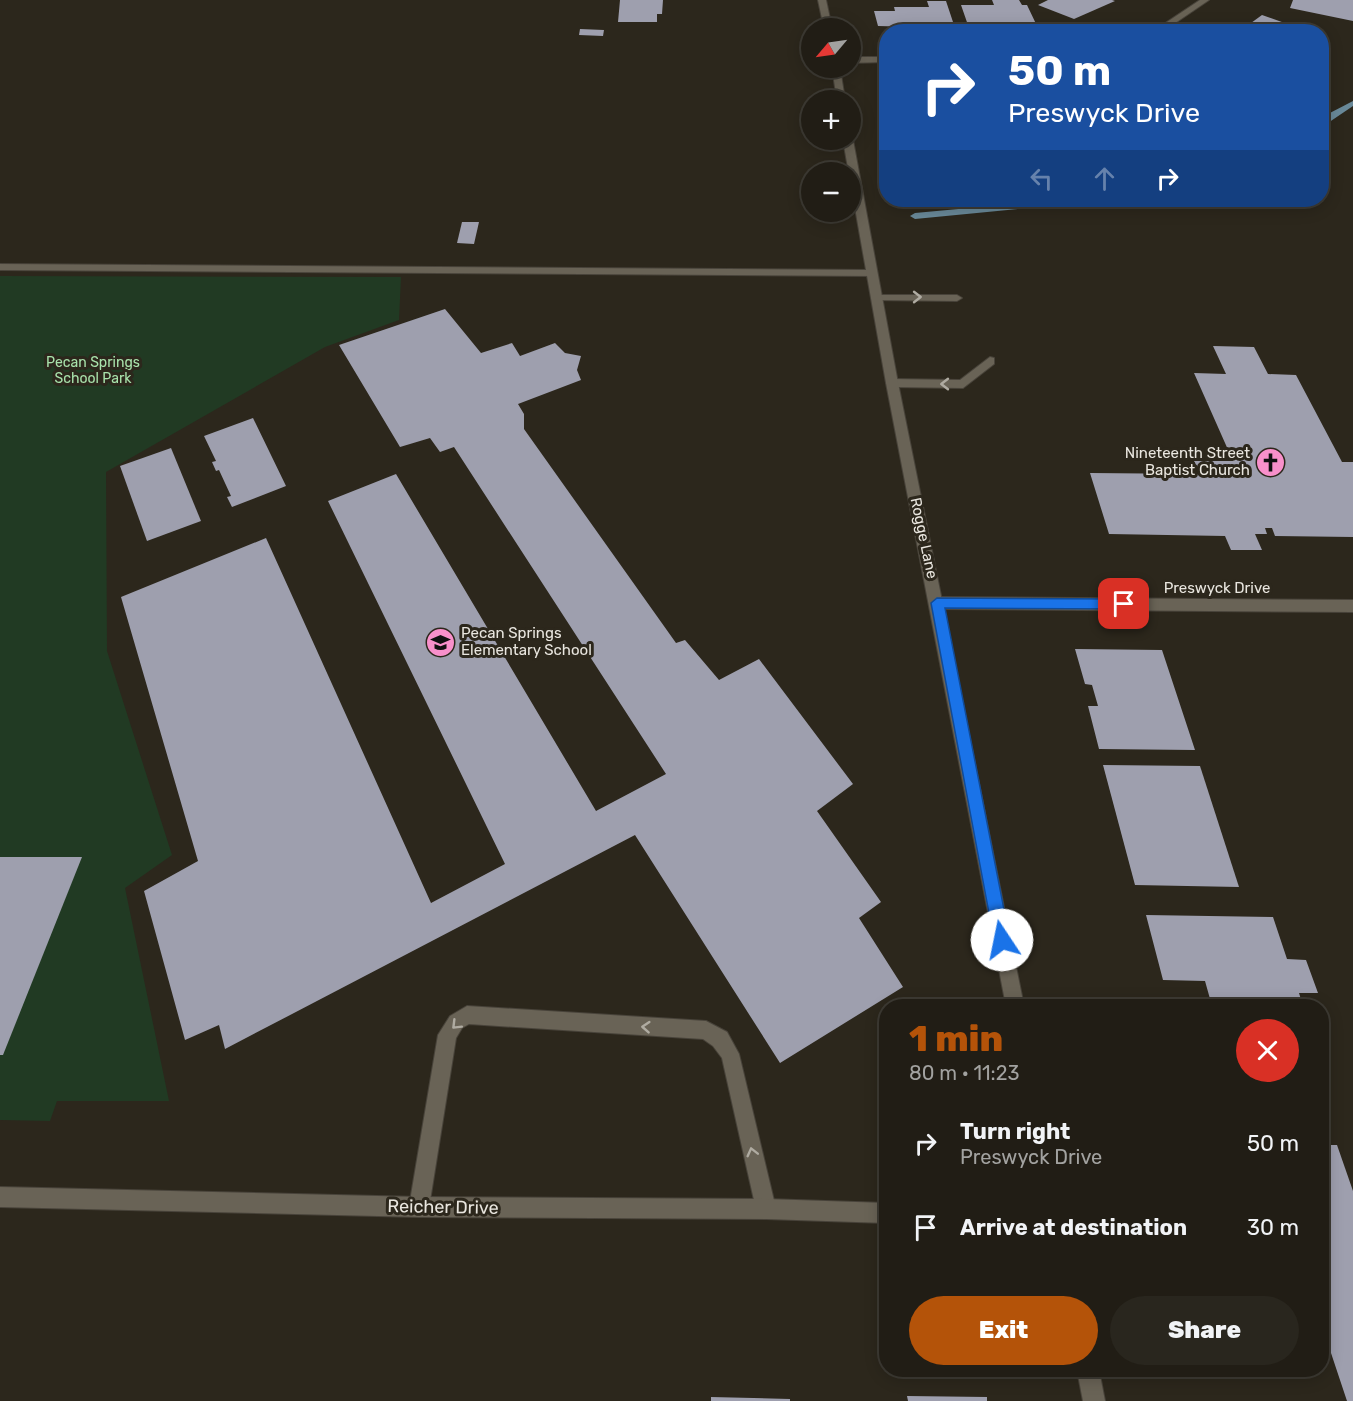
<!DOCTYPE html>
<meta charset="utf-8">
<style>
body{margin:0;font-family:Rubik,sans-serif;background:#29261e;color:#f1f3f6;height:100vh;display:flex;flex-direction:column;font-size:22px;white-space:nowrap}
*{box-sizing:border-box;margin:0}
p{font-size:20px;color:#a2a2a0}
.icon{flex:none;width:33px;height:33px;fill:none;stroke:currentColor;stroke-width:2;stroke-linecap:round;stroke-linejoin:round}
.map{position:relative;flex:1;overflow:hidden}
.side{position:absolute;left:879px;top:999px;width:450px;height:378px;display:flex;flex-direction:column;background:#211d15;border-radius:24px;box-shadow:0 3px 15px #0003,0 0 0 2px #3e3b34}
.side>*{flex:none}
.top-card{position:absolute;left:879px;top:24px;width:450px;height:183px;border-radius:24px;box-shadow:0 3px 15px #0003,0 0 0 2px #3e3b34;background:#1a4fa0;color:#fff;overflow:hidden}
.needle{width:39px;rotate:241deg}
.tools{position:absolute;left:801px;top:18px;display:grid;gap:12px}
.tools a{display:grid;place-items:center;width:60px;height:60px;border-radius:50%;background:#211d15;box-shadow:0 3px 15px #0003,0 0 0 2px #3e3b34;font-size:30px}
.pin{position:absolute;display:grid;place-items:center;width:51px;height:51px;color:#fff;margin:-26px;border-radius:12px;box-shadow:0 3px 9px #0006}
.me{position:absolute;width:66px;margin:-33px;rotate:349deg;stroke-linejoin:round;filter:drop-shadow(0 0 4px #0008)}
.turn{display:flex;align-items:center;gap:21px;height:126px;padding:0 30px;font-size:27px}
.turn .icon{width:78px;height:78px;stroke-width:2.5}
.turn b{display:block;font-size:42px;line-height:51px}
.lanes{display:flex;align-items:center;height:57px;padding:0 30px;background:#0003;justify-content:center;gap:30px;direction:ltr}
.lanes .off{opacity:.35}
.round{display:grid;place-items:center;flex:none;width:63px;height:63px;border-radius:32px;background:#29261e}
.headline{display:flex;align-items:center;justify-content:space-between;height:102px;padding:0 30px}
h1{font-size:36px;font-weight:800;line-height:45px;color:#b45309}
.primary-button{display:flex;gap:12px;margin-top:auto;padding:12px 30px}
.primary-button a{flex:1;height:69px;border-radius:36px;background:#b45309;color:#fff;font-size:24px;font-weight:800;line-height:69px;text-align:center}
.primary-button a+a{background:#29261e;color:#f1f3f6}
ul{padding:0;list-style:none}
li{display:flex;align-items:center;gap:18px;height:84px;padding:0 30px}
li div{flex:1}
li b{display:block;font-size:22px}
li em{font-style:normal}
.map>svg:first-child{display:block}
.green{fill:#213a23}
.lines{fill:none;stroke-linecap:round;stroke-linejoin:round}
.stream{fill:#698999;fill-rule:evenodd}
.building{fill:#9e9fae}
.service-casing{stroke:#48433a;stroke-width:2}
.minor-casing{stroke:#48433a;stroke-width:2}
.tertiary-casing{stroke:#48433a;stroke-width:2}
.service{fill:#696356;fill-rule:evenodd}
.minor{fill:#696356;fill-rule:evenodd}
.tertiary{fill:#696356;fill-rule:evenodd}
.oneway{stroke:#afaba1}
.route{fill:#1a73e8;stroke:#114b97;stroke-width:1.5}
.labels{text-anchor:middle;dominant-baseline:central;stroke-width:6;stroke-linejoin:round;paint-order:stroke}
.far-park-label{font-size:14px;fill:#a8e2ab;stroke:#2c271c}
.poi-label{font-size:15px;fill:#e9e6df;stroke:#2c271c;text-anchor:end}
.street-label{font-size:15px;fill:#e9e6df;stroke:#2c271c}
.near-street-label{font-size:18px;fill:#e9e6df;stroke:#2c271c}
</style>
<div class="map">
<svg width="1353" height="1401" viewBox="0 0 1353 1401">
<rect width="100%" height="100%" fill="#2c271c"/>
<path class="green" d="M0,276L401,277L399,320L325,347L106,472L107,651L172,855L125,888L169,1101H57L50,1121L0,1120Z"/>
<g class="lines">
<g class="stream">
<path d="M1353,101V106L1322,127V121L1326,115Z"/>
<path d="M1056,200H1082L1078,203L915,219L910,216L915,213Z"/>
</g>
</g>
<g class="building">
<path d="M620,0H663L662,14H657V22H618Z"/>
<path d="M992,0H1019L1022,5H1027L1038,28H969L961,5H994Z"/>
<path d="M1048,0H1112L1115,1L1074,19L1038,5Z"/>
<path d="M1293,0H1353V21L1290,8Z"/>
<path d="M927,1H946L955,28L878,26L874,11H895L894,7H929Z"/>
<path d="M1262,15L1307,31V32H1245L1256,24L1251,23Z"/>
<path d="M580,29L604,30L603,36L579,35Z"/>
<path d="M462,222H479L474,244L457,243Z"/>
<path d="M445,309L481,353L512,343L520,356L555,343L565,353L581,356L577,370L581,380L518,404L524,414V429L676,643L685,640L719,680L759,659L853,784L817,811L881,902L859,918L903,987L780,1063L635,835L225,1049L219,1025L185,1040L144,891L198,861L121,597L266,538L431,903L505,864L328,501L396,474L596,811L666,774L454,447L440,452L430,438L400,447L339,345Z"/>
<path d="M1213,346L1254,347L1268,374L1296,375L1342,462H1353V537L1275,536L1272,528H1265L1267,534H1255L1262,550H1231L1225,536L1109,534L1090,473L1200,474L1194,461H1233L1194,373L1226,374Z"/>
<path d="M253,418L286,486L232,507L227,497L231,496L219,470L216,471L212,462L216,461L204,436Z"/>
<path d="M171,448L201,521L147,541L120,466Z"/>
<path d="M1075,649L1162,650L1195,750L1099,749L1088,706H1098L1092,685L1085,684Z"/>
<path d="M1103,765L1200,766L1239,887L1135,885Z"/>
<path d="M0,857H82L3,1055H0Z"/>
<path d="M1146,915L1273,917L1287,959L1306,960L1318,993H1299L1303,1006H1212L1205,981L1163,980Z"/>
<path d="M1322,1145H1337L1353,1191V1401H1347L1322,1326Z"/>
<path d="M907,1396L987,1397V1401H908Z"/>
<path d="M711,1397L790,1399V1401H711Z"/>
</g>
<g class="lines">
<defs>
<g id="service">
<path d="M0,264L872,270L877,273L872,276L0,270Z"/>
<path d="M876,295H957L962,298L957,301L872,300V296Z"/>
<path d="M990,357L994,358V364L963,388L892,387L886,383L892,379L960,380Z"/>
<path d="M467,1006L706,1021L727,1032L739,1054L776,1209L773,1216L766,1219L759,1216L756,1209L722,1058L713,1046L703,1039L469,1024L462,1028L456,1038L429,1207L426,1214L419,1217L412,1214L409,1207L438,1035L450,1016Z"/>
</g>
<g id="minor">
<path d="M1200,0H1209L1162,32H1152Z"/>
<path d="M850,57H886V62L850,63Z"/>
<path d="M937,597L1353,600V612L937,609L930,603Z"/>
<path d="M0,1187L419,1197L766,1199L886,1203V1223L766,1219L419,1217L0,1207Z"/>
</g>
<g id="tertiary">
<path d="M818,0H826L832,28H824Z"/>
<path d="M832,68H840L845,100H837Z"/>
<path d="M850,138L853,140L898,383L1024,1006H1006L886,383L843,140Z"/>
<path d="M1077,1370H1099L1105,1401H1083Z"/>
</g>
</defs>
<use href="#service" class="service-casing"/>
<use href="#minor" class="minor-casing"/>
<use href="#tertiary" class="tertiary-casing"/>
<use href="#service" class="service"/>
<use href="#minor" class="minor"/>
<use href="#tertiary" class="tertiary"/>
</g>
<defs><path id="oneway-chevron" d="M-2-3.5L2.5 0L-2 3.5" fill="none" stroke-width="1.6" stroke-linecap="round" stroke-linejoin="round" transform="scale(1.5)"/></defs>
<g class="oneway">
<use href="#oneway-chevron" transform="translate(917 297)"/>
<use href="#oneway-chevron" transform="translate(945 384) rotate(180)"/>
<use href="#oneway-chevron" transform="translate(456 1025) rotate(135)"/>
<use href="#oneway-chevron" transform="translate(646 1027) rotate(-176)"/>
<use href="#oneway-chevron" transform="translate(752 1152) rotate(-104)"/>
</g>
<path class="route" d="M937,598L1124,599L1131,604L1124,609L945,608L1010,940L1008,946L1002,948L997,946L994,940L931,603Z"/>
<defs>
<symbol id="church-disc" viewBox="-11 -11 22 22"><circle r="9.5" fill="#f890cb" stroke="#2c271c"/><path d="M-1.2-6h2.4v3.5h3.3v2.4h-3.3V6h-2.4V-.1h-3.3v-2.4h3.3Z" fill="#111"/></symbol>
<symbol id="school-disc" viewBox="-11 -11 22 22"><circle r="9.5" fill="#f890cb" stroke="#2c271c"/><path d="M0-5L7-2L0 1L-7-2ZM-4 1L0 2.5L4 1V4Q0 6-4 4Z" fill="#111"/></symbol>
</defs>
<g fill-rule="evenodd">
<use href="#church-disc" x="1254" y="446" width="33" height="33"/>
<use href="#school-disc" x="424" y="626" width="33" height="33"/>
</g>
<g class="labels">
<g class="far-park-label">
<text x="93" y="362">Pecan Springs<tspan x="93" dy="16">School Park</tspan></text>
</g>
<g class="poi-label">
<text x="1250" y="453">Nineteenth Street<tspan x="1250" dy="17">Baptist Church</tspan></text>
<text x="461" y="633" text-anchor="start">Pecan Springs<tspan x="461" dy="17">Elementary School</tspan></text>
</g>
<g class="street-label">
<text transform="translate(924 538) rotate(78)">Rogge Lane</text>
<text x="1217" y="588">Preswyck Drive</text>
</g>
<g class="near-street-label">
<text transform="translate(443 1207) rotate(1)">Reicher Drive</text>
</g>
</g>
</svg>
<div class="tools">
<a><svg class="needle" viewBox="-14 -14 28 28"><path d="M0-13l5 13h-10z" fill="#e53935"/><path d="M0 13l5-13h-10z" fill="#a2a2a0"/></svg></a>
<a>+</a>
<a>−</a>
</div>
<div class="pin" style="left:1124px;top:604px;background:#d93025"><svg class="icon" aria-label="arrive" viewBox="0 0 24 24"><path d="M6 21V4h12l-3 4 3 4H6"/></svg></div>
<svg class="me" style="left:1002px;top:940px" viewBox="-20 -20 40 40"><circle r="19" fill="#fff"/><path d="M0-13L10 11 0 6-10 11z" fill="#1a73e8"/></svg>
<div class="top-card">
<div class="turn"><svg class="icon" aria-label="right" viewBox="0 0 24 24"><path d="M7 20v-9h11M14 6l5 5-5 5"/></svg><div><b>50 m</b>Preswyck Drive</div></div>
<div class="lanes"><svg class="icon off" aria-label="left" viewBox="0 0 24 24"><path d="M17 20v-9H6M10 6l-5 5 5 5"/></svg><svg class="icon off" aria-label="ahead" viewBox="0 0 24 24"><path d="M12 20V5M6 11l6-6 6 6"/></svg><svg class="icon" aria-label="right" viewBox="0 0 24 24"><path d="M7 20v-9h11M14 6l5 5-5 5"/></svg></div>
</div>
<section class="side">
<div class="headline"><div><h1>1 min</h1><p>80 m · 11:23</p></div><a class="round" style="background:#d93025;color:#fff"><svg class="icon" aria-label="close" viewBox="0 0 24 24"><path d="M6 6l12 12M18 6L6 18"/></svg></a></div>
<ul>
<li><svg class="icon" aria-label="right" viewBox="0 0 24 24"><path d="M7 20v-9h11M14 6l5 5-5 5"/></svg><div><b>Turn right</b><p>Preswyck Drive</p></div><em>50 m</em></li>
<li><svg class="icon" aria-label="arrive" viewBox="0 0 24 24"><path d="M6 21V4h12l-3 4 3 4H6"/></svg><div><b>Arrive at destination</b></div><em>30 m</em></li>
</ul>
<div class="primary-button"><a>Exit</a><a>Share</a></div>
</section>
</div>
